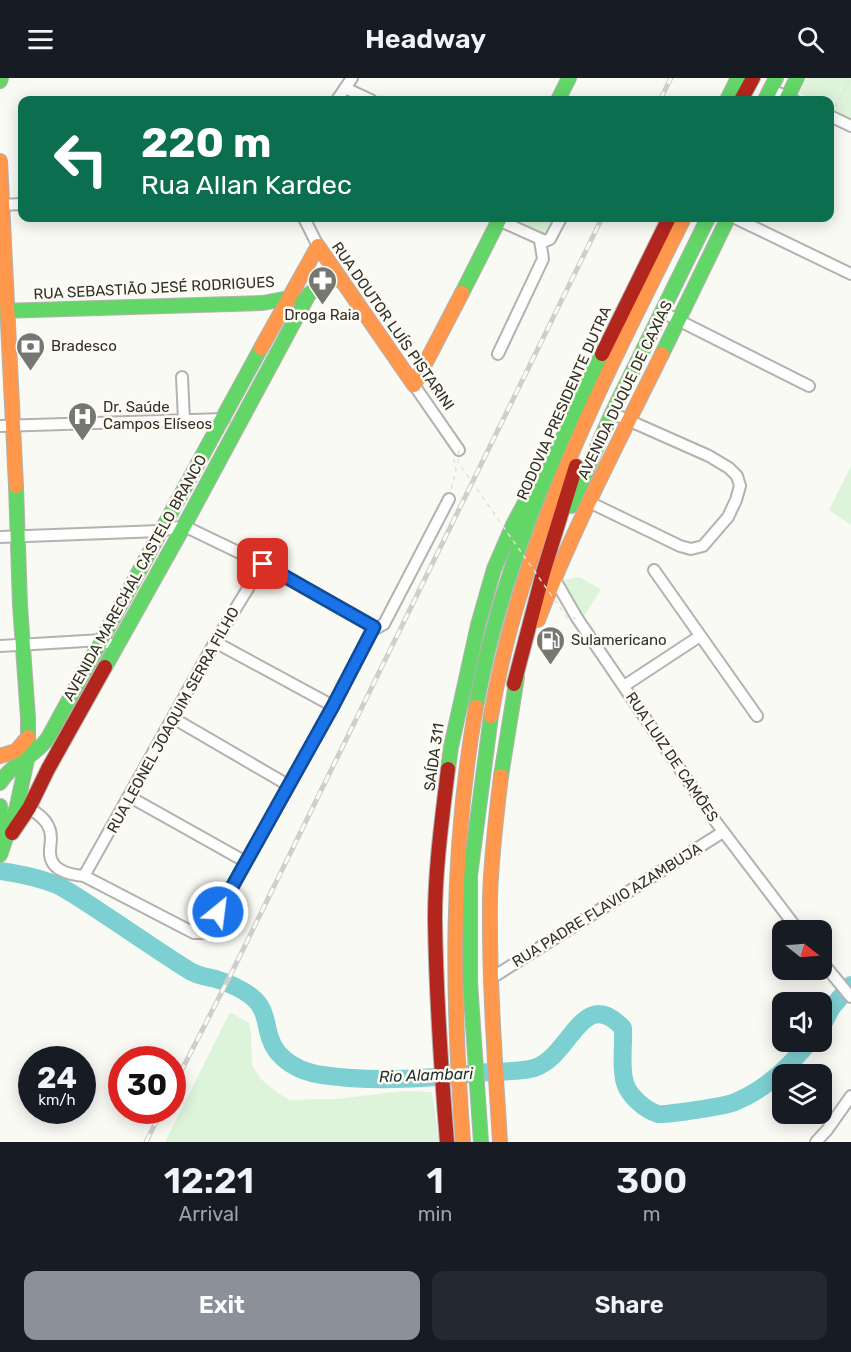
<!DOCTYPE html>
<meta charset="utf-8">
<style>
body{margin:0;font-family:Rubik,sans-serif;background:#242831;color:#f1f3f6;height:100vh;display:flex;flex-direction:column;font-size:22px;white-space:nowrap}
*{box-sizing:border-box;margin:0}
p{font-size:20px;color:#9ea1a6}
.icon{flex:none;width:33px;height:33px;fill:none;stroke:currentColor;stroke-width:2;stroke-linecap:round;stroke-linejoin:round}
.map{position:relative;height:1064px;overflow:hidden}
.details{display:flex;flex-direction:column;background:#171b24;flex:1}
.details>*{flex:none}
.guide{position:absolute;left:18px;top:18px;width:816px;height:126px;border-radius:12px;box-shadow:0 3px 15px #0003;background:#0b6e4f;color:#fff;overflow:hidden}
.needle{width:39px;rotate:107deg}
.fabs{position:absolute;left:772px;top:842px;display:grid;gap:12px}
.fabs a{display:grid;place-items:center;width:60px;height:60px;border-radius:12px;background:#171b24;box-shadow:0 3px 15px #0003;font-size:30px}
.speed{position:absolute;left:18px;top:968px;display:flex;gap:12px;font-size:30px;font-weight:700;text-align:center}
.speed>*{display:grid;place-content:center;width:78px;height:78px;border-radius:50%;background:#171b24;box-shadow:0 3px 15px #0003;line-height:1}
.speed small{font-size:15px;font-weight:400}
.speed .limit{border:9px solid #d22;background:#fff;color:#111}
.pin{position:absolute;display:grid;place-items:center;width:51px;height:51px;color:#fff;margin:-26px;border-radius:12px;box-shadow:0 3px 9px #0006}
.me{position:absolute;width:66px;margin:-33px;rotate:29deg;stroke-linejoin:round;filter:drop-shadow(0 0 4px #0008)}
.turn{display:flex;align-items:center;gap:21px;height:126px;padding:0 24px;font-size:27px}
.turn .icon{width:78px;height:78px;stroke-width:2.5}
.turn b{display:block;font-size:42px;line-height:51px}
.eta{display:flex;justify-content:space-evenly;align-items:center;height:102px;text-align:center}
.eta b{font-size:36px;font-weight:600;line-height:42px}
.button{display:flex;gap:12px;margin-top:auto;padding:12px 24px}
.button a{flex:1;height:69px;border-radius:12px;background:#8c9099;color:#fff;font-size:24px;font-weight:600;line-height:69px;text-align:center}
.button a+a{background:#242831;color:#f1f3f6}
header{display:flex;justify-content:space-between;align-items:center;height:78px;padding:0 24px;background:#171b24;font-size:27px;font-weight:600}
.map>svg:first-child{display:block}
.green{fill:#ddf4db}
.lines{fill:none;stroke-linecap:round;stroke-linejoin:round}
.river{stroke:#7dd0d1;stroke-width:18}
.street-casing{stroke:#b3b2af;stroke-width:14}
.fast-casing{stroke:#b3b2af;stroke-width:16}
.slow-casing{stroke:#b3b2af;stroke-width:16}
.jam-casing{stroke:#b3b2af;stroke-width:16}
.path{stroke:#e0e0df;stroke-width:1.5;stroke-dasharray:4.5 4.5;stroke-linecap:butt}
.street{stroke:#fefefe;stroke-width:10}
.fast{stroke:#63d668;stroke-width:14}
.slow{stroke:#ff974d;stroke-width:14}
.jam{stroke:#b3261e;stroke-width:14}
.rail-casing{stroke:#cececc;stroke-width:5}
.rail{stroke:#fdfbf2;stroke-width:3;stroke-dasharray:9;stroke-linecap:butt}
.path-bridge{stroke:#e0e0df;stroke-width:1.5;stroke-dasharray:4.5 4.5;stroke-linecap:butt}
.route-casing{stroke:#114b97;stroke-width:15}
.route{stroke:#1a73e8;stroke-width:10}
.labels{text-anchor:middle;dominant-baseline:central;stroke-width:5;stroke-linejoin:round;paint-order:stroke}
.street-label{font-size:15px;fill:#30302c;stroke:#fdfbf2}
.poi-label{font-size:15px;fill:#30302c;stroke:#fdfbf2;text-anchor:start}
.water-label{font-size:16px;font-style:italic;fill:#1d3132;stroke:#fdfbf2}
</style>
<header><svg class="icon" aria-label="menu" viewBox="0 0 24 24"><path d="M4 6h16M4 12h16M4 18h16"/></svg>Headway<svg class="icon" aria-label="search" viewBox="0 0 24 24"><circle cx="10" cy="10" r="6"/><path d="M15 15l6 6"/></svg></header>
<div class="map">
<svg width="851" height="1064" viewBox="0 0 851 1064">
<rect width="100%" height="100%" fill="#fafaf5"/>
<g class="green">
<path d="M807,0H851V40L830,30V22H815L799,15Z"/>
<path d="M504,140H558L546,162Z"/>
<path d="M851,388V447L829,432Z"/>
<path d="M579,499L601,511L583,540L559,503Z"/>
<path d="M230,934L249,945L251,956L252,987L262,1002L278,1015L290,1022L336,1021L402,1013L432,1014L439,1064H165Z"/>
</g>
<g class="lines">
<g class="river">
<path d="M0,793C21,796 42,800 61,809C74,816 87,825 99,833C130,853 159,874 190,893C198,898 207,899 216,901C226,904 244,912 252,919C266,930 265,944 270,960C277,982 300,994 322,997C377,1005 433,1000 489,994C503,993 520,994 534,990C571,979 582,906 623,950C624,967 620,989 625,1005C629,1018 645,1032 658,1036C666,1037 727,1028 735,1024C765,1012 790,988 810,963"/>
<path d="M822,948L832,929L851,907"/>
</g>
<defs>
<g id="street">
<path d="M345,10L371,22"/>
<path d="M770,11L794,22"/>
<path d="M337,22L352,0"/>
<path d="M830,38L851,48"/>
<path d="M0,127L22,126"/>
<path d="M304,140L318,168"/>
<path d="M494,140L545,163L550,161L561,140"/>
<path d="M735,140L851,196"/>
<path d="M662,234L809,308"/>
<path d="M498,276L543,181L540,162"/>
<path d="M182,299L184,342"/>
<path d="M414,307L459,372"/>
<path d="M0,348L224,341"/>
<path d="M589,424L680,468L691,471L703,468L728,439L736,422L740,408L737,398L729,390L709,378L612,335"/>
<path d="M0,459L160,453L184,448L263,486L377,550L384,546L449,421"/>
<path d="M654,492L757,638"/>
<path d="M554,500L577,540L716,744L798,852"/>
<path d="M215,564L333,628"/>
<path d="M0,568L102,562L116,569"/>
<path d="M624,608L700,558"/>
<path d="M173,640L288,707"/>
<path d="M130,719L246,784"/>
<path d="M29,730C37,735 46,741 49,750C53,758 50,765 50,773C49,792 69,797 84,798L194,855H204L209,851L333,628L374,549"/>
<path d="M84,798L215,564L263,486"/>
<path d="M822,884L851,919"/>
<path d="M490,901L723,754"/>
<path d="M816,1064L827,1052L851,1018"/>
</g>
<g id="fast">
<path d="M0,3L1,0"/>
<path d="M558,22L569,0"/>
<path d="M727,22L738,0"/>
<path d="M765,22L776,0"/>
<path d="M786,22L797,0"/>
<path d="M462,215L500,140"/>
<path d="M0,233L263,225L294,219"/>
<path d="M662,276L728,140"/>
<path d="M571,428L612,335L708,140"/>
<path d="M105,589L184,448L309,216L323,206L340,200"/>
<path d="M476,629C498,505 547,388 602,276"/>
<path d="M448,691L451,669L478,547L494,491L513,447L540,396"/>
<path d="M501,698L517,599"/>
<path d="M0,705C12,685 35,679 48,660L261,270"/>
<path d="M0,728V746"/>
<path d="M0,777L17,728L28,677V640L20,527L16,408"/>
<path d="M481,1064L470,904V798L491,638"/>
</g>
<g id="slow">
<path d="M0,83L16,408"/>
<path d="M261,270L318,168L414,307L462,215"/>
<path d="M538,542C573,450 619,363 662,276"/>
<path d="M491,638C521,460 604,300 684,140"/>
<path d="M0,678L16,673L28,659"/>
<path d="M463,1064C452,917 450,775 476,629"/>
<path d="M500,1064C495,983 489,902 490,821C491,780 496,739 501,698"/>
</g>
<g id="jam">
<path d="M741,22L753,0"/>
<path d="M602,276L669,140"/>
<path d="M514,606L543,495L576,388"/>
<path d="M12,755L29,730L48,691L105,589"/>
<path d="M447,1064C441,990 436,915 435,841C435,791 442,741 448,691"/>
</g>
</defs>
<use href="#street" class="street-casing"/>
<use href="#fast" class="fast-casing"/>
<use href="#slow" class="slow-casing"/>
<use href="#jam" class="jam-casing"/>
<g class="path">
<path d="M835,29L850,0"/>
<path d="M451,411L456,392L454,381"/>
</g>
<use href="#street" class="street"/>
<use href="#fast" class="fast"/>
<use href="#slow" class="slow"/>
<use href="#jam" class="jam"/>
<defs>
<g id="rail">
<path d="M660,22L671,0"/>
<path d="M172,1011L232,894L602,140"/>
<path d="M146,1064L162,1032"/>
</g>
</defs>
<use href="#rail" class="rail-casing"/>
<use href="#rail" class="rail"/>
<path class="path-bridge" d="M459,372L458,384L568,541L577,540"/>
</g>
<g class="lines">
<defs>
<path id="route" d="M218,834L333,628L374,549L263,486"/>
</defs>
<use href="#route" class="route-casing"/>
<use href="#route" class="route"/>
</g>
<defs>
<symbol id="pharmacy-pin" viewBox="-11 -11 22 30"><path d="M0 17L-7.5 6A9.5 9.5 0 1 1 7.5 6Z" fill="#777772" stroke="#fdfbf2"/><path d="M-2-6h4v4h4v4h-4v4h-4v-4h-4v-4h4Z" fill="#fff"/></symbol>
<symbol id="bank-pin" viewBox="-11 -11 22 30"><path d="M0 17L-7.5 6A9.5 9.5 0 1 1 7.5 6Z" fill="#777772" stroke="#fdfbf2"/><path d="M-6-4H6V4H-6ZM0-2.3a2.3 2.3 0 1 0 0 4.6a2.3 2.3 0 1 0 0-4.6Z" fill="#fff"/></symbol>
<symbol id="hospital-pin" viewBox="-11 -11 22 30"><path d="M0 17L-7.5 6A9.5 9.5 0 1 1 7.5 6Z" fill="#777772" stroke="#fdfbf2"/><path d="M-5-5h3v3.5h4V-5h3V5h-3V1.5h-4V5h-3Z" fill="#fff"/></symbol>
<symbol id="fuel-pin" viewBox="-11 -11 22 30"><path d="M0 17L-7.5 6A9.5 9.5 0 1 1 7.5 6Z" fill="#777772" stroke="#fdfbf2"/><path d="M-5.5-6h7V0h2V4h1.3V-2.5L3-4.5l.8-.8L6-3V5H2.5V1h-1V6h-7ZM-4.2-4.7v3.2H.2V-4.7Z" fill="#fff"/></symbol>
</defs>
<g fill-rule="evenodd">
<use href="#pharmacy-pin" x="306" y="186" width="33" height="45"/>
<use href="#bank-pin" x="14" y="252" width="33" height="45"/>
<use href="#hospital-pin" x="66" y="322" width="33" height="45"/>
<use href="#fuel-pin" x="534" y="546" width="33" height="45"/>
</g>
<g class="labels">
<g class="street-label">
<text transform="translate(154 210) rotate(-3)">RUA SEBASTIÃO JESÉ RODRIGUES</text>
<text transform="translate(393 248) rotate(55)">RUA DOUTOR LUÍS PISTARINI</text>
<text transform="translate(625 312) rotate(-64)">AVENIDA DUQUE DE CAXIAS</text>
<text transform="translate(564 325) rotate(-66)">RODOVIA PRESIDENTE DUTRA</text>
<text transform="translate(135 500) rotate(-61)">AVENIDA MARECHAL CASTELO BRANCO</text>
<text transform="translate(173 642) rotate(-61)">RUA LEONEL JOAQUIM SERRA FILHO</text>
<text transform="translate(434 679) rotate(-82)">SAÍDA 311</text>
<text transform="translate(672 679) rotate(56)">RUA LUIZ DE CAMÕES</text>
<text transform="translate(607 827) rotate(-32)">RUA PADRE FLAVIO AZAMBUJA</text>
</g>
<g class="poi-label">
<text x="322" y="237" text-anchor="middle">Droga Raia</text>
<text x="51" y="268">Bradesco</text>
<text x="103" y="329">Dr. Saúde<tspan x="103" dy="17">Campos Elíseos</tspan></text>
<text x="571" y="562">Sulamericano</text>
</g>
<g class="water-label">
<text transform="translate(426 997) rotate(-2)">Rio Alambari</text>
</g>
</g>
</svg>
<div class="fabs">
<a><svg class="needle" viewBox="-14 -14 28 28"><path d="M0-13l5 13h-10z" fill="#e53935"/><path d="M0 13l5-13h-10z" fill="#9ea1a6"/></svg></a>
<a><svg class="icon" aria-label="sound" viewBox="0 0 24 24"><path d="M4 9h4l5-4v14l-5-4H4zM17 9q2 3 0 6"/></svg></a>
<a><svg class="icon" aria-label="layers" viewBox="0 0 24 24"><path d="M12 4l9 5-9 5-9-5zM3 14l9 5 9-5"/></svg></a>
</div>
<div class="speed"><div>24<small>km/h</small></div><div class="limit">30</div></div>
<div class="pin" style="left:263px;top:486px;background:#d93025"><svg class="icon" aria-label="arrive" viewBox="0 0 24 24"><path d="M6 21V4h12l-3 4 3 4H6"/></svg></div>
<svg class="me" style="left:218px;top:834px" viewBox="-20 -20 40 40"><circle r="17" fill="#1a73e8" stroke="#fff" stroke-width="3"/><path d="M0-11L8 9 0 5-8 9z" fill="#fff"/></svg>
<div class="guide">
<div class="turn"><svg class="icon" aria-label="left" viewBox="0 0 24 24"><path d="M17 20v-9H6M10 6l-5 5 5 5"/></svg><div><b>220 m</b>Rua Allan Kardec</div></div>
</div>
</div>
<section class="details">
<div class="eta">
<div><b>12:21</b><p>Arrival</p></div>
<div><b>1</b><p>min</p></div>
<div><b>300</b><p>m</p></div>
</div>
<div class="button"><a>Exit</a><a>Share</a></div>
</section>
